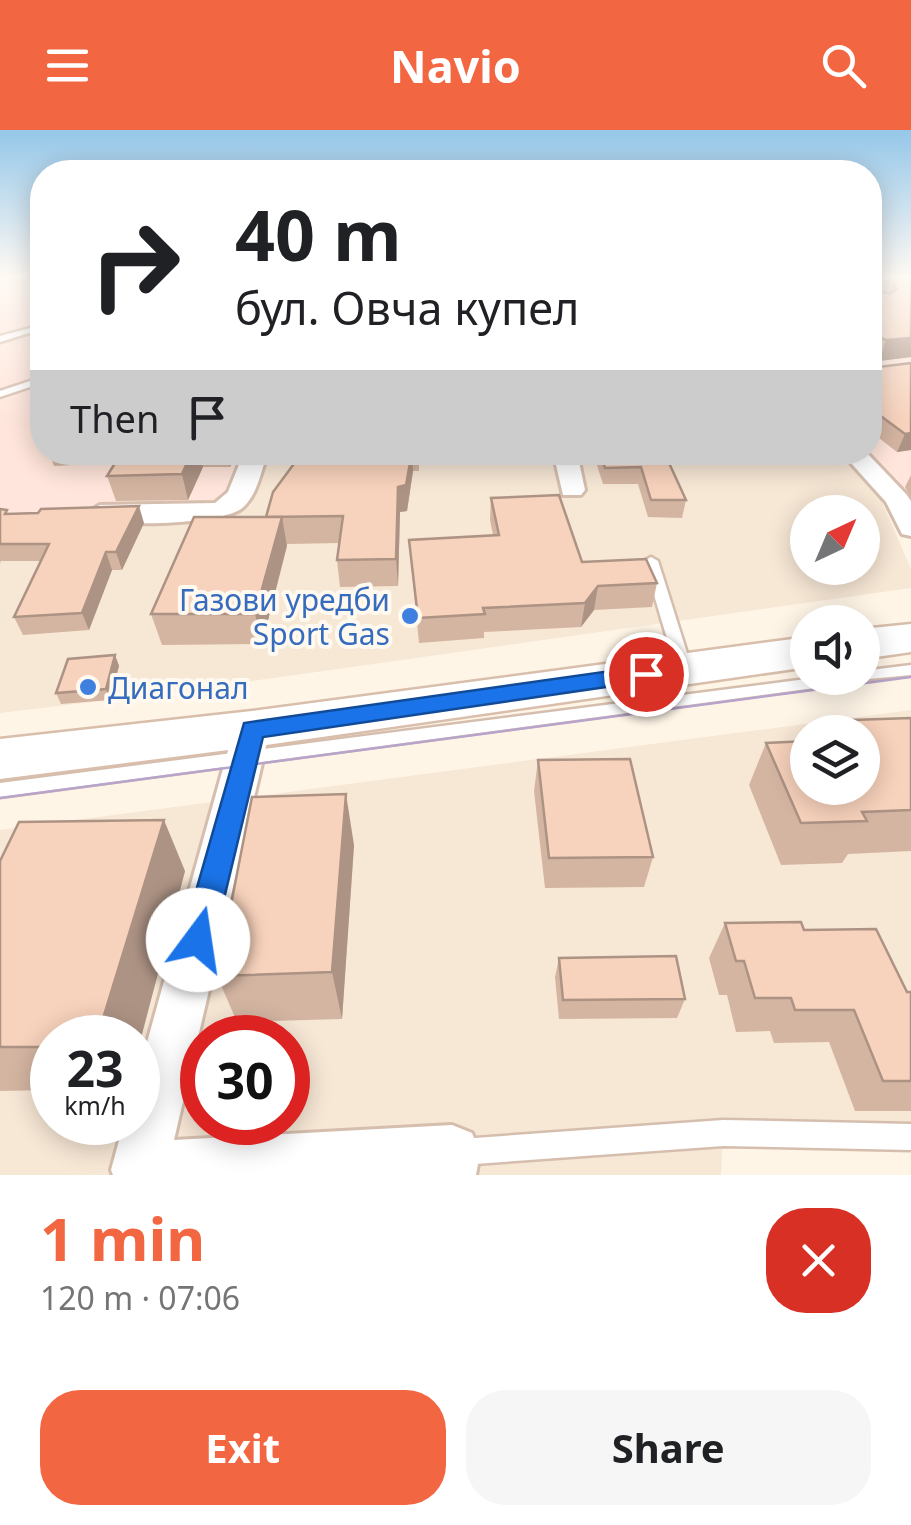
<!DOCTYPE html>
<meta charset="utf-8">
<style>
body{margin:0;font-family:"Noto Sans",sans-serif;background:#f6f6f6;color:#202124;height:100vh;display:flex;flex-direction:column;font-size:38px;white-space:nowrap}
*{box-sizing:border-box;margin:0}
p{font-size:32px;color:#757577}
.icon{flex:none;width:55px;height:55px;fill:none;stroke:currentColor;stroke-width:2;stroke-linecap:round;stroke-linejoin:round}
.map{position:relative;height:1045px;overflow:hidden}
.details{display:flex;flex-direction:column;background:#fff;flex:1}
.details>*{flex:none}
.hud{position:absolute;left:30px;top:30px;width:852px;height:305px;border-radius:40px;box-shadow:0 5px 25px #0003;background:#fff;color:#202124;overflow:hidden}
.needle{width:65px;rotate:44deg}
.buttons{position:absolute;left:790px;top:365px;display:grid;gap:20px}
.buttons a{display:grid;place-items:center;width:90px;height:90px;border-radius:50%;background:#fff;box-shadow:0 5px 25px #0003;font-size:50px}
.speed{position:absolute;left:30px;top:885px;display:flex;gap:20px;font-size:50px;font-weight:700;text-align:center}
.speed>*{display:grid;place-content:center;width:130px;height:130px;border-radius:50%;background:#fff;box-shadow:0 5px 25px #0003;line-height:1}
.speed small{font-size:25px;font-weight:400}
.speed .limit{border:15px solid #d22;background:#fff;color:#111}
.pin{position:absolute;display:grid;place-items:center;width:85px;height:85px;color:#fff;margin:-42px;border:5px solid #fff;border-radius:50%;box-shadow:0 2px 10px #0007}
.me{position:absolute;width:110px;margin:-55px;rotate:14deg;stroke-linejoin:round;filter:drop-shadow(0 0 8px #0008)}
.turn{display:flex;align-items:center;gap:35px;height:210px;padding:0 40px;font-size:45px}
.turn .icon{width:130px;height:130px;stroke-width:2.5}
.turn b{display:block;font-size:70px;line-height:85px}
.then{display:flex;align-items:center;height:95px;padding:0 40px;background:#0003;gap:20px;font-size:38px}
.round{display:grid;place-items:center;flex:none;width:105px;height:105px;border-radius:40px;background:#f6f6f6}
.overview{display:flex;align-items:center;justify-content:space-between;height:170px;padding:0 40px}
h1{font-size:60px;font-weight:700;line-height:75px;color:#f36642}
.primary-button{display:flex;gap:20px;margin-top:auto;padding:20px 40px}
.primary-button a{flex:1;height:115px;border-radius:40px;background:#f36642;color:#fff;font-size:40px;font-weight:700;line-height:115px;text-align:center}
.primary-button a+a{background:#f6f6f6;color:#202124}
header{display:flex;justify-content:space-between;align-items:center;height:130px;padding:0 40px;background:#f36642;color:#fff;font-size:45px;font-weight:700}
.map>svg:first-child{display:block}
.residential{fill:#f7e7d5;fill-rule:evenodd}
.commercial{fill:#ffe5db}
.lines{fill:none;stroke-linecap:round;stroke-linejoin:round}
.service-casing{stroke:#d5beae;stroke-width:5}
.minor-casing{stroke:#d5beae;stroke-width:6}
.secondary-casing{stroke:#d8beab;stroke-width:5}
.service{fill:#fff;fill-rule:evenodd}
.minor{fill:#fff;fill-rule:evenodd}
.secondary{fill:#fff;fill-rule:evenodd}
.tram{stroke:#b8a3cb;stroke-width:2.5}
.wall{fill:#d4b5a2}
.shaded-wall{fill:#ad9384}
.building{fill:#f7d2bc;stroke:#ad9384;stroke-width:2.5;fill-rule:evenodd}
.route{fill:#1a73e8;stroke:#114b97;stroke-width:2.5}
.shop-dot{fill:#3f7fe0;stroke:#fff9f0;stroke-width:4}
.labels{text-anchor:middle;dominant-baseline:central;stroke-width:8;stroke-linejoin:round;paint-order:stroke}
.shop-label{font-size:30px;fill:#366cbe;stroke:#fff9f0;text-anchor:end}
</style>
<header><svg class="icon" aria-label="menu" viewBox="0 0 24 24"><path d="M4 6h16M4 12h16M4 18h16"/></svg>Navio<svg class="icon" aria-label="search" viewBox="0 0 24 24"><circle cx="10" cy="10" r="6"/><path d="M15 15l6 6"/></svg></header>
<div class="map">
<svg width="911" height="1045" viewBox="0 0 911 1045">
<rect width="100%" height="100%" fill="#fef5e7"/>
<g class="residential">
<path d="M269,323H841L880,367L911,439V458L175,562L0,583V392L225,391L251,375ZM808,382H862V438H808Z"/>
<path d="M911,580V998L723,1003L721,1045H0V700ZM808,602H862V658H808ZM52,908H138V992H52ZM202,908H288V992H202Z"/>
</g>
<g class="commercial">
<path d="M0,147H42V322L244,323L226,363L209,376L0,383Z"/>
<path d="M870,147H911V384L884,340L866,323L870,322Z"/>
</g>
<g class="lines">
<defs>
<g id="service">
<path d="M42,195V199L0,212V206Z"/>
<path d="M42,247V253L0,267V261Z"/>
<path d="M651,427L658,431L692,539L689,543H679L676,539L644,431Z"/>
<path d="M911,535V545L858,550L852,553L0,667V653L814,548H862V541Z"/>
<path d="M723,990L911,994V1020L723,1016L461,1035L452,1031L448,1022L452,1013L461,1009Z"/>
</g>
<g id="minor">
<path d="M244,322H268C261,341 257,367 241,379C221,394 102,400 87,383L100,375L215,373L228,362Z"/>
<path d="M553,322H577L585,360L581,365H563Z"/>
<path d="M841,322H866L906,364L911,371V406L902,404L886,372Z"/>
<path d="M252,586L265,590L270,599L174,1010L452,995L472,1003L480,1023L476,1045H113L111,1040L124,992H138V945L234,599L239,590Z"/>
</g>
<g id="secondary">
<path d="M911,494V522L862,529V499Z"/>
<path d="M808,507V537L252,617L0,649V609L252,581Z"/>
</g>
</defs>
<use href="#service" class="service-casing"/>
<use href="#minor" class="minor-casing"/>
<use href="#secondary" class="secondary-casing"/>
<use href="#service" class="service"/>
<use href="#minor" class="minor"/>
<use href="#secondary" class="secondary"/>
<path class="tram" d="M0,668L911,547"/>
</g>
<g class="wall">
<path d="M8,147H42V155L10,152Z"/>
<path d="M870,147H911V227L879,231L870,226Z"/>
<path d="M911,233V320L897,322L870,301V238Z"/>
<path d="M49,322H237L230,337H203L188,370L116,371L107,346L115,333L54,336Z"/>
<path d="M300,322H419V341H413L407,381L400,382L398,456L340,457L337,430L339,413L287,414L262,514L162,515L151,484L266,387Z"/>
<path d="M588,322H664L686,370L682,388L648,387L638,354H603L594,326H590Z"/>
<path d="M911,345V367L905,357Z"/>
<path d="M491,368L582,432L657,453L652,477L594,480L581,497L484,502V508L419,513L409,410L493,405L490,390Z"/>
<path d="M0,379L9,384L144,393L122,440H112L89,500L23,505L14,487L41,431H1L0,433Z"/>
<path d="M115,525L119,536L110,570L61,574L56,563Z"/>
<path d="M911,588V721L848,724L842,733L781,735L749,655L766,613L862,658V602H846L853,590Z"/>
<path d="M538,630L653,727L644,757L545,758L534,661Z"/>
<path d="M354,715L342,889L237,892L217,846Z"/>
<path d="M0,731L185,741L138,919V908H52V960L0,961Z"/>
<path d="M725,793L804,800L907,862H911V981H855L829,912L774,913L770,901L736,902L727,865H719L709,828Z"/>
<path d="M559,828L685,869L677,888L559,889L555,847Z"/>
</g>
<g class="shaded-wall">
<path d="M911,208V227L879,231L886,210Z"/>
<path d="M911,303V320L897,322L905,304Z"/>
<path d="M192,322H199L203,337L188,370L182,344Z"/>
<path d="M227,322H237L230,337Z"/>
<path d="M412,322L413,341L407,381L400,382L398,456L396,429L398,357Z"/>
<path d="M139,376L144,393L122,440L116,422Z"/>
<path d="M282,387L287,416L262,514L255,484Z"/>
<path d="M106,422L112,440L89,500L82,483Z"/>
<path d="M598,456L594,480L581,497L585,473Z"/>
<path d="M115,525L119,536L110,570L106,559Z"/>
<path d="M346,664L354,715L342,889L332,842Z"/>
<path d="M164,690L185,741L138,919V908H97Z"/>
</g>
<g class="building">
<path d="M870,147H911V208L886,210L870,202ZM877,150L893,153L897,159L889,164L873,159Z"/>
<path d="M911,233V303L905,304L870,278V238Z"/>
<path d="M122,322H192L182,344L107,346Z"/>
<path d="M300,322H412L406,355L398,357L396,429L337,430L343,386L266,387L273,362L299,327Z"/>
<path d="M600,322H664L686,370H651L641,337L605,338Z"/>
<path d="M559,365L582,432L646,429L657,453L598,456L585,473L483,478L485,484L418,488L409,410L499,405L491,368Z"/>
<path d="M139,376L116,422H106L82,483L14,487L49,414H0V379L7,380L5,384L38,383L41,379Z"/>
<path d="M194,387H282L255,484H151Z"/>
<path d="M115,525L106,559L56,563L68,529Z"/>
<path d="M911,588V680L862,682L867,691L801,693L766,613L808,611V658H862V610H864L862,602H860L853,590Z"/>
<path d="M630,629L653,727L549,728L538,630Z"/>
<path d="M346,664L332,842L217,846L252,667Z"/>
<path d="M164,690L97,908H52V917H0V731L19,692Z"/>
<path d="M801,792L804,800L876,799L907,862H911V951H883L854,880H795L791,868H755L744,831H736L725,793Z"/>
<path d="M676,826L685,869L563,870L559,828Z"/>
</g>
<linearGradient id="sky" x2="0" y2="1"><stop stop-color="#95c7e9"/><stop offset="0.5" stop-color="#fffaf4"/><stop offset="1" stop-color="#fffaf4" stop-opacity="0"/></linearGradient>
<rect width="911" height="294" fill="url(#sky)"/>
<path class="route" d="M646,536L658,544L654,550L263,607L214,810L210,820L198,824L187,820L182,810L244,593Z"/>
<g class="shop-dot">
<circle cx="410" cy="486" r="10"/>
<circle cx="88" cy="557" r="10"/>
</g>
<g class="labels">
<g class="shop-label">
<text x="390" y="469">Газови уредби<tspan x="390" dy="34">Sport Gas</tspan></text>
<text x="108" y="557" text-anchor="start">Диагонал</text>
</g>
</g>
</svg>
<div class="buttons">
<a><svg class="needle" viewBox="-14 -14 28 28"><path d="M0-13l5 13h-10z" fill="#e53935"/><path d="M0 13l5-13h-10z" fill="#757577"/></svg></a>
<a><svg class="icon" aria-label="sound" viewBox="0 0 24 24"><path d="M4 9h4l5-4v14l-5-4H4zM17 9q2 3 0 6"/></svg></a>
<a><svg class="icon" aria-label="layers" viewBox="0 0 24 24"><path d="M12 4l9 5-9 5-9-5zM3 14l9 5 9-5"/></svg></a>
</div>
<div class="speed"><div>23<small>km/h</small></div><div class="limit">30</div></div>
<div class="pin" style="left:646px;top:544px;background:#d93025"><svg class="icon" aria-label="arrive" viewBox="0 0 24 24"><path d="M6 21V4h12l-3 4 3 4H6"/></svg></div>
<svg class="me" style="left:198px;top:810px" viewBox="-20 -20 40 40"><circle r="19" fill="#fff"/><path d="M0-13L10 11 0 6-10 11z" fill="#1a73e8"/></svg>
<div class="hud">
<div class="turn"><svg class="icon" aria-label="right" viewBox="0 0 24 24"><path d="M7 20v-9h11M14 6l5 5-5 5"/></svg><div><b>40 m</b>бул. Овча купел</div></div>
<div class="then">Then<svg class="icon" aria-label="arrive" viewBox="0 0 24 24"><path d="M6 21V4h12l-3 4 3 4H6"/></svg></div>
</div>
</div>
<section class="details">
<div class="overview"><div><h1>1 min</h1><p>120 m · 07:06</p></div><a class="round" style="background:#d93025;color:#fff"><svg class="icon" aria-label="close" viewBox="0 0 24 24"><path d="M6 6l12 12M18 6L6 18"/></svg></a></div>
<div class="primary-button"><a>Exit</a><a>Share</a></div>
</section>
